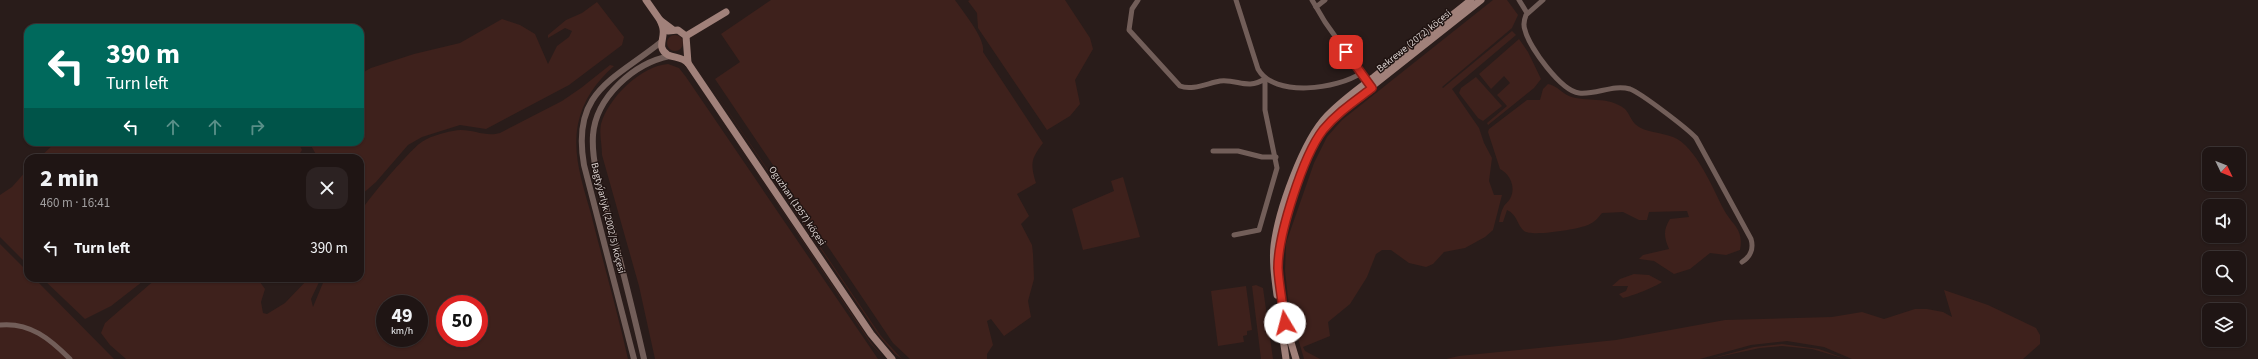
<!DOCTYPE html>
<meta charset="utf-8">
<style>
body{margin:0;font-family:"Source Sans 3",sans-serif;background:#2c2222;color:#f1f3f6;height:100vh;display:flex;flex-direction:column;font-size:15px;white-space:nowrap}
*{box-sizing:border-box;margin:0}
p{font-size:13px;color:#a19fa0}
.icon{flex:none;width:22px;height:22px;fill:none;stroke:currentColor;stroke-width:2;stroke-linecap:round;stroke-linejoin:round}
.map{position:relative;flex:1;overflow:hidden}
.drawer{position:absolute;left:24px;top:154px;width:340px;height:128px;display:flex;flex-direction:column;background:#1f1514;border-radius:12px;box-shadow:0 1px 3px #0004,0 0 0 1px #3c3434}
.drawer>*{flex:none}
.guide{position:absolute;left:24px;top:24px;width:340px;height:122px;border-radius:12px;box-shadow:0 1px 3px #0004,0 0 0 1px #3c3434;background:#00695c;color:#fff;overflow:hidden}
.needle{width:26px;rotate:133deg}
.controls{position:absolute;left:2202px;top:147px;display:grid;gap:8px}
.controls a{display:grid;place-items:center;width:44px;height:44px;border-radius:8px;background:#1f1514;box-shadow:0 1px 3px #0004,0 0 0 1px #3c3434;font-size:20px}
.speed{position:absolute;left:376px;top:295px;display:flex;gap:8px;font-size:20px;font-weight:700;text-align:center}
.speed>*{display:grid;place-content:center;width:52px;height:52px;border-radius:50%;background:#1f1514;box-shadow:0 1px 3px #0004,0 0 0 1px #3c3434;line-height:1}
.speed small{font-size:10px;font-weight:400}
.speed .limit{border:6px solid #d22;background:#fff;color:#111}
.pin{position:absolute;display:grid;place-items:center;width:34px;height:34px;color:#fff;margin:-17px;border-radius:8px;box-shadow:0 2px 6px #0006}
.me{position:absolute;width:44px;margin:-22px;rotate:352deg;stroke-linejoin:round;filter:drop-shadow(0 0 3px #0008)}
.turn{display:flex;align-items:center;gap:14px;height:84px;padding:0 16px;font-size:18px}
.turn .icon{width:52px;height:52px;stroke-width:2.5}
.turn b{display:block;font-size:28px;line-height:34px}
.lanes{display:flex;align-items:center;height:38px;padding:0 16px;background:#0003;justify-content:center;gap:20px;direction:ltr}
.lanes .off{opacity:.35}
.round{display:grid;place-items:center;flex:none;width:42px;height:42px;border-radius:12px;background:#2c2222}
.summary{display:flex;align-items:center;justify-content:space-between;height:68px;padding:0 16px}
h1{font-size:24px;font-weight:800;line-height:30px}
ul{padding:0;list-style:none}
li{display:flex;align-items:center;gap:12px;height:52px;padding:0 16px}
li div{flex:1}
li b{display:block;font-size:15px}
li em{font-style:normal}
.map>svg:first-child{display:block}
.green{fill:#3e211c;fill-rule:evenodd}
.lines{fill:none;stroke-linecap:round;stroke-linejoin:round}
.minor{stroke:#725e59;stroke-width:5}
.tertiary{stroke:#725e59;stroke-width:6}
.secondary{stroke:#a1817a;stroke-width:7}
.route-casing{stroke:#8d1f18;stroke-width:10}
.route{stroke:#d93025;stroke-width:7}
.labels{text-anchor:middle;dominant-baseline:central;stroke-width:3;stroke-linejoin:round;paint-order:stroke}
.street-label{font-size:10px;fill:#dad1cf;stroke:#1f1311}
</style>
<div class="map">
<svg width="2258" height="359" viewBox="0 0 2258 359">
<rect width="100%" height="100%" fill="#291c1a"/>
<g class="green">
<path d="M771,0H955C963,12 986,39 983,52L1043,143C1031,159 1030,163 1036,183L1017,194L1029,216L1021,224L1032,245L1033,254L1034,279L1028,301L1031,317L1004,336L991,319L987,321L993,345L987,354V359H910L893,343L715,79L740,62L721,34Z"/>
<path d="M970,0H1065L1090,38L1093,49L1075,80L1080,104L1070,116L1047,130L978,28L977,13L968,1Z"/>
<path d="M1493,0H1507L1518,15L1512,28L1442,87L1443,88L1512,31L1516,35L1452,89L1479,128L1484,143L1492,158L1489,181L1494,195H1502L1493,230L1485,237L1465,248L1444,252L1433,264L1426,267L1409,263L1391,250H1382L1376,254L1367,277L1350,304L1328,322L1330,336L1303,347L1305,351L1320,359H1304L1289,307L1285,271L1286,243L1314,163L1327,137L1342,120Z"/>
<path d="M597,2L624,37L622,45L569,85L486,129L460,125L422,137L408,145L376,182L360,196V158H318L309,142H360V74L371,68L414,54L460,43L502,19L520,25L535,34L548,64L557,46L569,37L572,31L565,28L548,38V35L566,20L582,13Z"/>
<circle cx="675" cy="43" r="8"/>
<path d="M1519,39L1528,52L1541,79L1534,88L1488,125L1487,123L1507,106L1497,95L1510,83L1504,76L1491,89L1479,74Z"/>
<path d="M668,64L679,68L686,77L878,359H655L639,286L602,155C602,144 599,134 601,124C608,98 641,66 668,64Z"/>
<path d="M610,65L614,66C596,82 583,100 578,124C572,155 583,185 591,214C603,262 617,310 628,359H126L110,345L101,333L105,323L157,278H257L265,289L261,302L263,313L267,314L285,303L309,278H321L311,299L313,307L325,278H360C360,259 357,232 360,214C361,206 410,151 419,144C428,137 441,133 453,131C470,127 484,138 500,133L562,101L581,88ZM385,304H419V338H385ZM445,304H479V338H445Z"/>
<path d="M698,67L881,336L902,359L895,354L880,337Z"/>
<path d="M690,73L872,344L885,359L871,344Z"/>
<path d="M1476,77L1502,106L1483,121L1478,118L1459,93L1461,88Z"/>
<path d="M1548,84C1556,85 1562,93 1569,96C1587,103 1607,95 1625,109C1629,113 1631,120 1635,124C1645,133 1661,132 1673,137C1696,146 1713,189 1724,210C1733,226 1744,229 1740,250L1726,255L1710,253L1690,269L1674,274L1654,261L1639,259L1643,255L1669,249C1664,237 1663,230 1670,219L1689,217L1687,211L1649,212L1647,220H1639L1623,212L1602,213C1598,218 1595,222 1588,225C1579,229 1532,237 1524,231C1517,225 1517,214 1507,210L1503,222H1499C1500,217 1501,211 1504,206C1505,204 1508,202 1510,199C1516,188 1511,175 1500,169L1488,132L1489,129L1527,100H1540L1543,89Z"/>
<path d="M56,142H298L302,150L297,158H39Z"/>
<path d="M28,169V265L0,237V195L12,187Z"/>
<path d="M1123,177L1140,237L1083,250L1072,209L1114,191L1111,181Z"/>
<path d="M0,244L28,272V278H34L114,359H0Z"/>
<path d="M1634,274L1649,275L1662,282C1655,287 1632,296 1623,298L1619,294L1626,291L1628,286H1612L1620,279Z"/>
<path d="M42,278H147L111,306L85,319Z"/>
<path d="M1256,285L1263,288L1273,359H1261L1252,286Z"/>
<path d="M1246,286L1252,330L1247,331V335L1243,336L1244,342L1218,346L1211,291Z"/>
<path d="M1944,290L1988,305L2036,328L2040,335V344L2023,359H1852L1824,347L1787,341L1751,345L1700,359H1446L1459,356L1616,340L1725,320L1832,317L1862,312L1884,319L1915,309H1927L1943,312L1952,317Z"/>
<path d="M1782,344L1819,349L1846,359L1812,349L1782,346L1760,348L1709,359L1754,347Z"/>
</g>
<g class="lines">
<g class="minor">
<path d="M1138,0L1132,9L1129,30L1180,86C1192,91 1208,83 1220,81C1238,79 1247,90 1265,79"/>
<path d="M1236,0L1258,69C1274,98 1338,89 1361,73"/>
<path d="M1312,0L1325,22L1369,84"/>
<path d="M1519,0L1527,13"/>
<path d="M1543,0L1526,15C1524,20 1523,25 1525,30C1529,47 1561,91 1579,93C1596,95 1613,84 1630,89C1641,93 1688,129 1696,138L1751,239C1754,249 1750,257 1742,262"/>
<path d="M1316,7L1325,0"/>
<path d="M1213,151H1238L1262,157H1276"/>
<path d="M1234,235L1259,230L1277,168L1265,110V79"/>
<path d="M0,325C30,322 50,339 70,359"/>
</g>
<g class="tertiary">
<path d="M634,359L584,165C571,91 614,80 661,42"/>
<path d="M644,359C634,314 622,269 611,224C603,196 591,165 593,135C596,97 634,63 670,56"/>
</g>
<g class="secondary">
<path d="M646,0L660,20"/>
<path d="M672,29L660,20C661,23 663,26 663,29C665,39 656,48 668,55C675,58 682,57 688,63L871,334L892,359"/>
<path d="M668,31L678,30L686,36L688,63"/>
<path d="M686,36L726,12"/>
<path d="M1277,295C1275,279 1272,263 1274,246C1278,211 1303,141 1327,116C1341,101 1358,89 1374,77C1406,51 1439,26 1471,0"/>
<path d="M1280,317L1286,359"/>
<path d="M1296,359C1287,330 1279,299 1278,269C1277,237 1300,168 1316,141C1324,129 1332,120 1342,110L1481,0"/>
</g>
</g>
<g class="lines">
<defs>
<path id="route" d="M1285,323C1283,305 1279,286 1278,268C1278,235 1303,156 1323,130C1337,113 1355,101 1372,88L1346,52"/>
</defs>
<use href="#route" class="route-casing"/>
<use href="#route" class="route"/>
</g>
<g class="labels">
<g class="street-label">
<text transform="translate(1414 41) rotate(-39)">Bekrewe (2072) köçesi</text>
<text transform="translate(797 206) rotate(56)">Oguzhan (1957) köçesi</text>
<text transform="translate(608 218) rotate(76)">Bagtyýarlyk (2002/5) köçesi</text>
</g>
</g>
</svg>
<div class="controls">
<a><svg class="needle" viewBox="-14 -14 28 28"><path d="M0-13l5 13h-10z" fill="#e53935"/><path d="M0 13l5-13h-10z" fill="#a19fa0"/></svg></a>
<a><svg class="icon" aria-label="sound" viewBox="0 0 24 24"><path d="M4 9h4l5-4v14l-5-4H4zM17 9q2 3 0 6"/></svg></a>
<a><svg class="icon" aria-label="search" viewBox="0 0 24 24"><circle cx="10" cy="10" r="6"/><path d="M15 15l6 6"/></svg></a>
<a><svg class="icon" aria-label="layers" viewBox="0 0 24 24"><path d="M12 4l9 5-9 5-9-5zM3 14l9 5 9-5"/></svg></a>
</div>
<div class="speed"><div>49<small>km/h</small></div><div class="limit">50</div></div>
<div class="pin" style="left:1346px;top:52px;background:#d93025"><svg class="icon" aria-label="arrive" viewBox="0 0 24 24"><path d="M6 21V4h12l-3 4 3 4H6"/></svg></div>
<svg class="me" style="left:1285px;top:323px" viewBox="-20 -20 40 40"><circle r="19" fill="#fff"/><path d="M0-13L10 11 0 6-10 11z" fill="#d93025"/></svg>
<div class="guide">
<div class="turn"><svg class="icon" aria-label="left" viewBox="0 0 24 24"><path d="M17 20v-9H6M10 6l-5 5 5 5"/></svg><div><b>390 m</b>Turn left</div></div>
<div class="lanes"><svg class="icon" aria-label="left" viewBox="0 0 24 24"><path d="M17 20v-9H6M10 6l-5 5 5 5"/></svg><svg class="icon off" aria-label="ahead" viewBox="0 0 24 24"><path d="M12 20V5M6 11l6-6 6 6"/></svg><svg class="icon off" aria-label="ahead" viewBox="0 0 24 24"><path d="M12 20V5M6 11l6-6 6 6"/></svg><svg class="icon off" aria-label="right" viewBox="0 0 24 24"><path d="M7 20v-9h11M14 6l5 5-5 5"/></svg></div>
</div>
<section class="drawer">
<div class="summary"><div><h1>2 min</h1><p>460 m · 16:41</p></div><a class="round"><svg class="icon" aria-label="close" viewBox="0 0 24 24"><path d="M6 6l12 12M18 6L6 18"/></svg></a></div>
<ul>
<li><svg class="icon" aria-label="left" viewBox="0 0 24 24"><path d="M17 20v-9H6M10 6l-5 5 5 5"/></svg><div><b>Turn left</b></div><em>390 m</em></li>
</ul>
</section>
</div>
